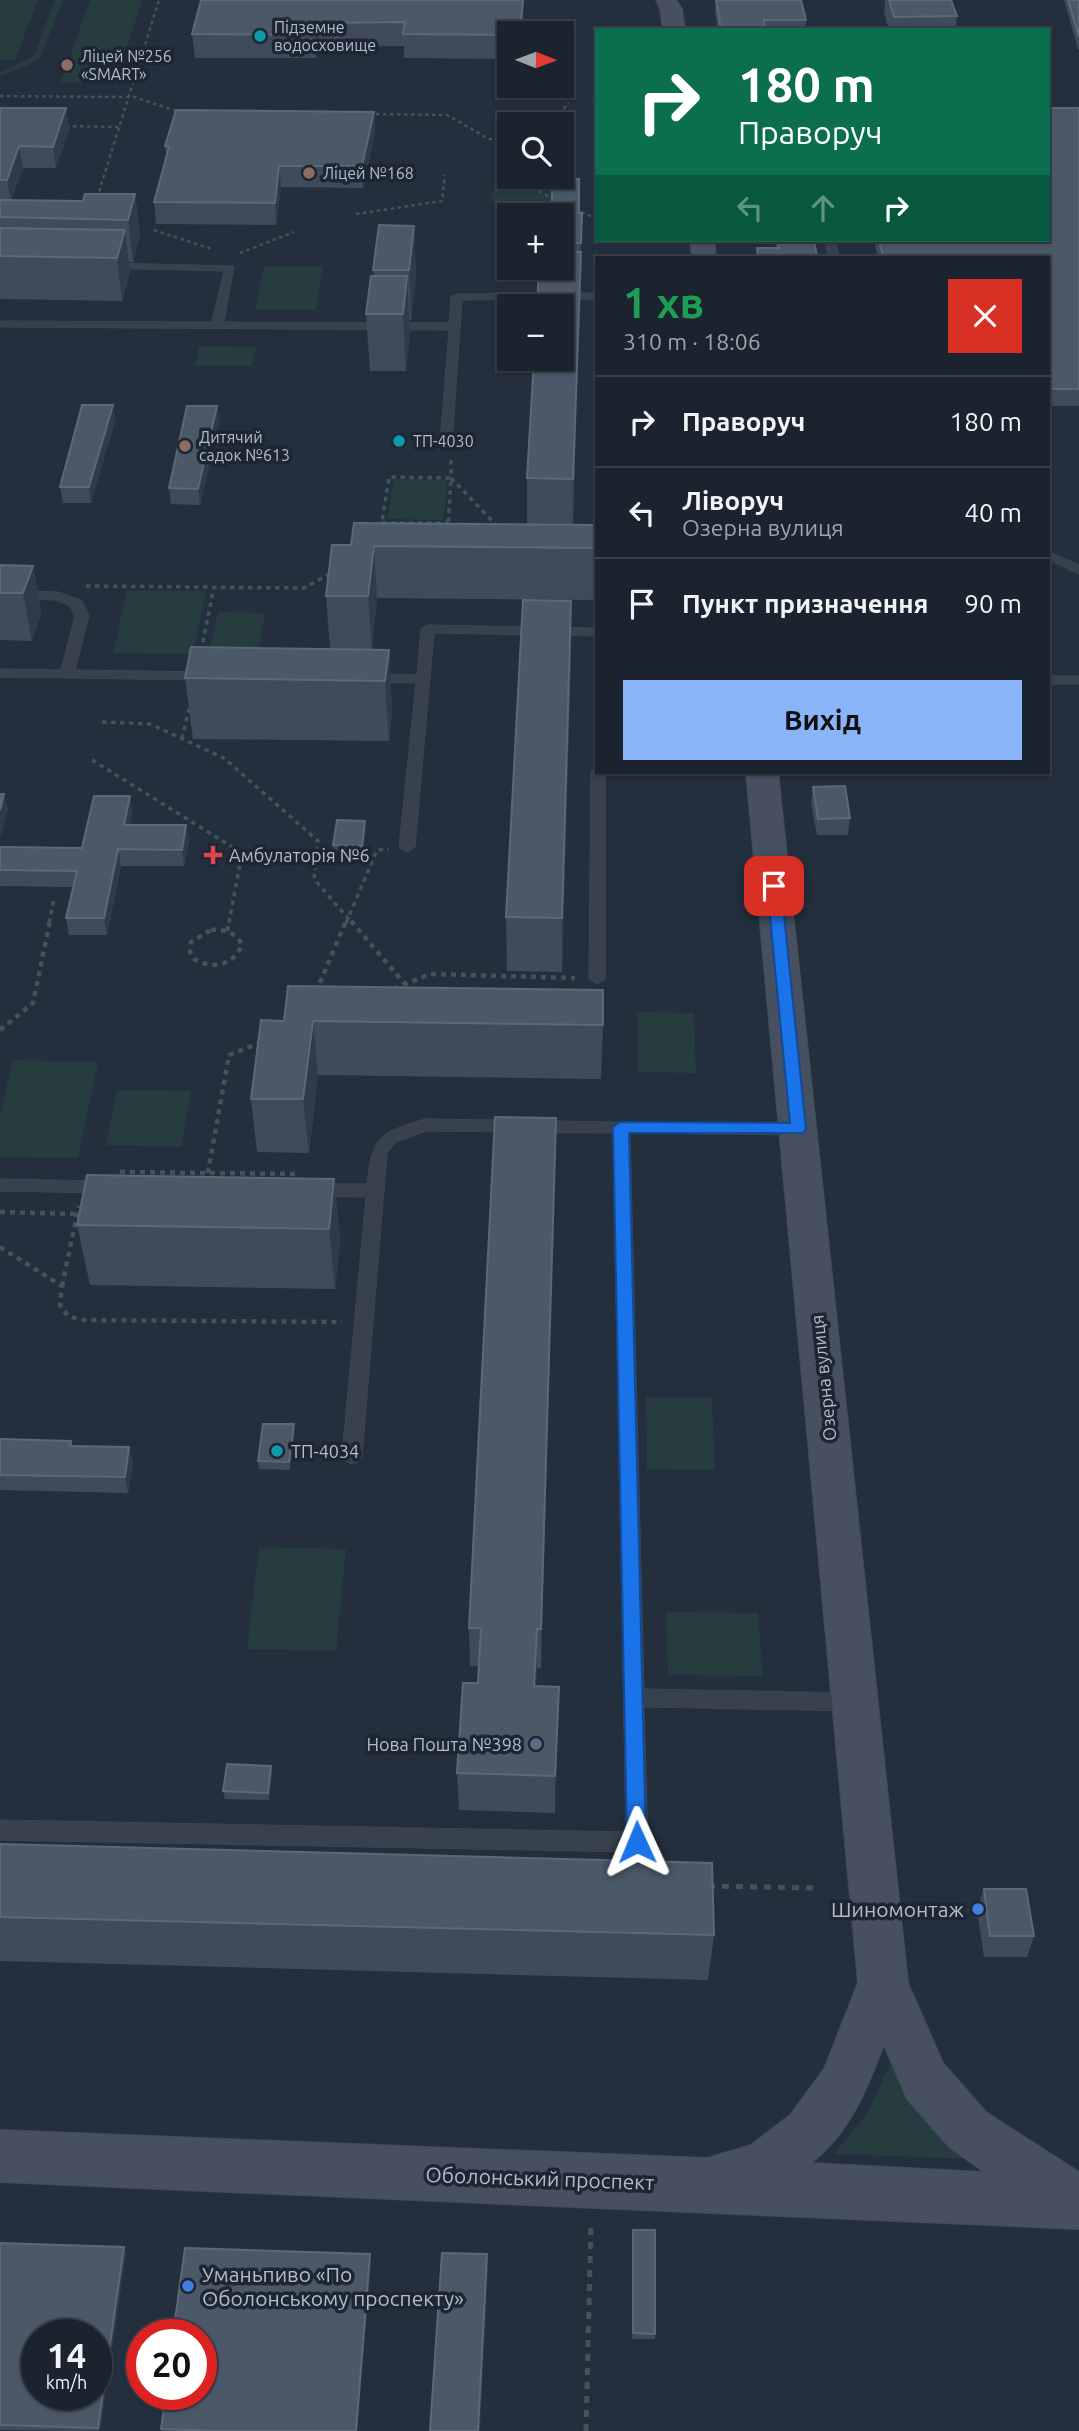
<!DOCTYPE html>
<html lang="uk">
<meta charset="utf-8">
<style>
body{margin:0;font-family:Ubuntu,sans-serif;background:#282f3a;color:#f1f3f6;height:100vh;display:flex;flex-direction:column;font-size:26px;white-space:nowrap}
*{box-sizing:border-box;margin:0}
p{font-size:23px;color:#a0a4aa}
.icon{flex:none;width:38px;height:38px;fill:none;stroke:currentColor;stroke-width:2;stroke-linecap:round;stroke-linejoin:round}
.map{position:relative;flex:1;overflow:hidden}
.panel{position:absolute;left:595px;top:256px;width:455px;height:518px;display:flex;flex-direction:column;background:#1b232e;border-radius:0px;box-shadow:0 2px 5px #0004,0 0 0 2px #39404a}
.panel>*{flex:none}
.banner{position:absolute;left:595px;top:28px;width:455px;height:214px;border-radius:0px;box-shadow:0 2px 5px #0004,0 0 0 2px #39404a;background:#0b6e4f;color:#fff;overflow:hidden}
.needle{width:46px;rotate:91deg}
.fabs{position:absolute;left:497px;top:21px;display:grid;gap:14px}
.fabs a{display:grid;place-items:center;width:77px;height:77px;border-radius:0px;background:#1b232e;box-shadow:0 2px 5px #0004,0 0 0 2px #39404a;font-size:35px}
.speed{position:absolute;left:21px;top:2319px;display:flex;gap:14px;font-size:35px;font-weight:700;text-align:center}
.speed>*{display:grid;place-content:center;width:91px;height:91px;border-radius:50%;background:#1b232e;box-shadow:0 2px 5px #0004,0 0 0 2px #39404a;line-height:1}
.speed small{font-size:18px;font-weight:400}
.speed .limit{border:10px solid #d22;background:#fff;color:#111}
.pin{position:absolute;display:grid;place-items:center;width:60px;height:60px;color:#fff;margin:-30px;border-radius:14px;box-shadow:0 4px 10px #0006}
.me{position:absolute;width:77px;margin:-38px;rotate:359deg;stroke-linejoin:round;filter:drop-shadow(0 0 5px #0008)}
.turn{display:flex;align-items:center;gap:24px;height:147px;padding:0 28px;font-size:32px}
.turn .icon{width:91px;height:91px;stroke-width:2.5}
.turn b{display:block;font-size:49px;line-height:60px}
.lanes{display:flex;align-items:center;height:66px;padding:0 28px;background:#0003;justify-content:center;gap:35px;direction:ltr}
.lanes .off{opacity:.35}
.round{display:grid;place-items:center;flex:none;width:74px;height:74px;border-radius:0px;background:#282f3a}
.headline{display:flex;align-items:center;justify-content:space-between;height:119px;padding:0 28px}
h1{font-size:42px;font-weight:600;line-height:52px;color:#1e9e55}
.action{display:flex;gap:14px;margin-top:auto;padding:14px 28px}
.action a{flex:1;height:80px;border-radius:0px;background:#8ab4f8;color:#111;font-size:28px;font-weight:600;line-height:80px;text-align:center}
ul{padding:0;list-style:none}
li{display:flex;align-items:center;gap:21px;height:91px;padding:0 28px;border-top:2px solid #39404a}
li div{flex:1}
li b{display:block;font-size:26px}
li em{font-style:normal}
.map>svg:first-child{display:block}
.green{fill:#263c3f}
.lines{fill:none;stroke-linecap:round;stroke-linejoin:round}
.lane-casing{stroke:#414a57;stroke-width:1}
.secondary-casing{stroke:#414a57;stroke-width:2}
.path-far3{stroke:#3f5557;stroke-width:2.5;stroke-dasharray:3.5 3.5;stroke-linecap:butt}
.path-far2{stroke:#3f5557;stroke-width:3.5;stroke-dasharray:4.5 4.5;stroke-linecap:butt}
.path-far1{stroke:#3f5557;stroke-width:4.5;stroke-dasharray:5 5;stroke-linecap:butt}
.path{stroke:#3f5557;stroke-width:5;stroke-dasharray:7 7;stroke-linecap:butt}
.lane{fill:#38414e;fill-rule:evenodd}
.secondary{fill:#465061;fill-rule:evenodd}
.wall{fill:#3f4b5c}
.shaded-wall{fill:#2f3b4b}
.building{fill:#4b5868;stroke:#5c6777;stroke-width:2;fill-rule:evenodd}
.route{fill:#1a73e8;stroke:#114b97;stroke-width:2}
.culture-dot{fill:#0f9aa8;stroke:#1d2633;stroke-width:2.5}
.education-dot{fill:#8d6e63;stroke:#1d2633;stroke-width:2.5}
.health-dot{fill:#e0444e;stroke:#1d2633;stroke-width:2.5}
.service-dot{fill:#5c6f8a;stroke:#1d2633;stroke-width:2.5}
.shop-dot{fill:#3f7fe0;stroke:#1d2633;stroke-width:2.5}
.labels{text-anchor:middle;dominant-baseline:central;stroke-width:7;stroke-linejoin:round;paint-order:stroke}
.far-poi-label{font-size:16px;fill:#b4bcc9;stroke:#1d2633;text-anchor:start}
.poi-label{font-size:18px;fill:#b4bcc9;stroke:#1d2633;text-anchor:start}
.street-label{font-size:18px;fill:#b4bcc9;stroke:#1d2633}
.near-poi-label{font-size:21px;fill:#b4bcc9;stroke:#1d2633;text-anchor:end}
.near-street-label{font-size:21px;fill:#b4bcc9;stroke:#1d2633}
</style>
<div class="map">
<svg width="1079" height="2431" viewBox="0 0 1079 2431">
<rect width="100%" height="100%" fill="#242f3e"/>
<g class="green">
<path d="M0,0H38L15,60H0Z"/>
<path d="M55,0H63L40,58L27,66L0,76V72L34,56Z"/>
<path d="M90,0H142L116,82H61Z"/>
<path d="M505,172H509V177H562V173L570,176L567,201L562,205L498,204L491,200L497,174Z"/>
<path d="M264,266H323L316,310H255Z"/>
<path d="M199,346L256,347L252,366H195Z"/>
<path d="M394,479L448,480L443,520L387,519Z"/>
<path d="M127,590L206,591L193,654L113,653Z"/>
<path d="M218,612L265,613L258,652L209,651Z"/>
<path d="M637,1012L694,1013L696,1073L637,1072Z"/>
<path d="M13,1060L98,1062L78,1158L0,1157V1115Z"/>
<path d="M117,1090L191,1091L182,1147L106,1145Z"/>
<path d="M646,1397L712,1398L715,1470L647,1469Z"/>
<path d="M259,1547L346,1549L336,1651L247,1649Z"/>
<path d="M666,1612L758,1613L763,1676L668,1675Z"/>
<path d="M894,2055L969,2159L834,2154L867,2114Z"/>
</g>
<g class="lines">
<defs>
<g id="lane">
<path d="M825,240H835L839,257H829Z"/>
<path d="M105,263L234,266L224,322L449,323L451,297L457,294L597,293V299L462,300L452,444L446,448L440,444L449,330L0,327V321L212,322L224,271L101,268L99,266Z"/>
<path d="M1048,551L1079,565V574L1048,560Z"/>
<path d="M0,590L58,592L81,600L89,616L75,670L206,672L213,676L206,680L0,677V669L61,670L75,616L70,606L56,600L0,598Z"/>
<path d="M428,625L597,628V636L434,633L415,847L407,852L399,847L416,683L367,682L360,678L367,674L417,675L421,629Z"/>
<rect x="1048" y="676" width="31" height="8"/>
<path d="M597,768V772H605V979L597,984L589,979L591,772Z"/>
<path d="M425,1119L804,1125L806,1129L804,1133L798,1135L630,1133L644,1689L854,1693L861,1696L864,1702L861,1708L854,1711L644,1707L648,1842L645,1849L637,1852L0,1840V1820L626,1832L613,1133L426,1131L396,1142L387,1153L362,1456L359,1461L352,1464L345,1461L342,1456L366,1197L313,1196L307,1195L304,1190L307,1185L313,1184H367C372,1136 379,1133 425,1119Z"/>
<path d="M0,1179L106,1181L112,1182L115,1187L112,1192L106,1193L0,1191Z"/>
</g>
<g id="secondary">
<path d="M656,0H676L682,9L685,30H663L660,9Z"/>
<path d="M690,240H714L716,257H692Z"/>
<path d="M746,772H778L908,1983L943,2063L986,2112L1079,2172V2229L0,2182V2130L707,2158L751,2145L790,2115L824,2069L858,1983ZM884,2045L907,2099L950,2148L984,2172L811,2163C850,2133 867,2089 884,2045Z"/>
</g>
</defs>
<use href="#lane" class="lane-casing"/>
<use href="#secondary" class="secondary-casing"/>
<g class="path-far3">
<path d="M0,96L134,97L179,112"/>
<path d="M593,103L597,100"/>
<path d="M369,114L447,115L489,139H509"/>
<path d="M550,124L560,116L568,102"/>
<path d="M66,126L121,127"/>
<path d="M501,173L555,199"/>
<path d="M97,198L159,0"/>
<path d="M575,209L597,219"/>
<path d="M356,214L442,201L445,175"/>
<path d="M154,230L212,249"/>
<path d="M240,253L294,232"/>
</g>
<g class="path-far2">
<path d="M451,460V478L498,527"/>
<path d="M382,523H448"/>
<path d="M381,528L389,477L451,478L448,527"/>
<path d="M86,586L304,588L333,572"/>
<path d="M201,651L214,587"/>
<path d="M102,722L150,724L224,758L318,841L314,879L352,923"/>
<path d="M182,739L190,704"/>
<path d="M92,760L242,853L229,923"/>
<path d="M49,923L54,899"/>
<path d="M346,923L377,850L389,849"/>
</g>
<g class="path-far1">
<path d="M351,921L405,984"/>
<path d="M211,930C224,929 235,932 242,944C235,965 213,970 194,959L190,952L191,942Z"/>
<path d="M227,931L229,921"/>
<path d="M394,989L430,974L575,978"/>
<path d="M316,992L346,921"/>
<path d="M0,1030L33,1003L50,921"/>
<path d="M120,1172L297,1174"/>
<path d="M206,1183L229,1055L262,1042"/>
<path d="M0,1212L77,1214"/>
<path d="M0,1247L62,1286L60,1305L68,1316L81,1320L342,1322"/>
<path d="M62,1286L79,1206"/>
</g>
<g class="path">
<path d="M708,1886L813,1888"/>
<path d="M586,2431L591,2222"/>
</g>
<use href="#lane" class="lane"/>
<use href="#secondary" class="secondary"/>
</g>
<g class="wall">
<path d="M201,0L524,15L522,33H509V59L404,58V46L318,47L316,58H195L192,34Z"/>
<path d="M716,0H801L806,20L805,30H718L715,12Z"/>
<path d="M885,0H951L957,16L955,30H889L884,12Z"/>
<path d="M1064,0H1079V49H1078Z"/>
<path d="M0,108H66L69,130L56,168H23L11,200L83,201L135,194L140,236L133,262H129L130,272L122,301L0,299Z"/>
<path d="M1079,108V406H1048V257H878L874,240H1048Z"/>
<path d="M374,112L375,133L363,188L281,187L276,225L156,224L154,202L166,156L165,146Z"/>
<path d="M582,213L573,525H597V600L377,598L372,649L389,650L392,710L389,741L193,739L185,678L330,649L326,596L351,545L527,524V478L562,268V215Z"/>
<path d="M414,226L416,275L411,320H409L410,332L406,371H370L366,314L374,276L373,270Z"/>
<path d="M775,240H814L817,257H757V248H776Z"/>
<path d="M217,406L219,422L200,505L171,504L169,488Z"/>
<path d="M115,421L91,503H63L60,487Z"/>
<path d="M0,565L33,566L41,613L32,641L0,640Z"/>
<path d="M571,654L562,972L507,971L506,917Z"/>
<path d="M813,787L850,818L848,835H817L811,803Z"/>
<path d="M130,796L132,813L130,825H186L189,842L184,866H121L107,935H69L66,918L73,887L0,886V847L82,848Z"/>
<path d="M366,829L362,854L334,853L333,845Z"/>
<path d="M261,1020L603,1025L601,1079L318,1075L309,1153L257,1152L251,1099Z"/>
<path d="M556,1118L541,1668H537L536,1686L559,1687L555,1813L459,1810L457,1773L478,1683L479,1666H470L469,1628Z"/>
<path d="M334,1179L340,1240L335,1289L90,1285L77,1225Z"/>
<path d="M294,1424L295,1433L290,1470L259,1469L258,1461Z"/>
<path d="M0,1439L71,1441L73,1446L129,1447L133,1463L128,1493L0,1490Z"/>
<path d="M271,1766L272,1773L269,1800L225,1799L223,1791Z"/>
<path d="M0,1844L714,1935L708,1980L0,1961Z"/>
<path d="M984,1889L1034,1936L1027,1957H984L977,1910Z"/>
<path d="M632,2236L655,2334V2339H632Z"/>
<path d="M0,2243L124,2247L126,2253L100,2431L0,2430Z"/>
<path d="M370,2254L371,2260L357,2431H162L161,2429Z"/>
</g>
<g class="shaded-wall">
<path d="M523,0L524,15L522,33H520Z"/>
<path d="M317,23L318,47L316,58L315,35Z"/>
<path d="M66,108L69,130L56,168L53,147Z"/>
<path d="M374,112L375,133L363,188L362,166Z"/>
<path d="M19,146L23,168L11,201L7,180Z"/>
<path d="M279,166L281,187L276,225L275,203Z"/>
<path d="M135,194L140,236L133,262L128,220Z"/>
<path d="M414,226L416,275L411,320L409,270Z"/>
<path d="M125,230L130,272L122,301L117,258Z"/>
<path d="M581,252L580,302L572,531L573,479Z"/>
<path d="M407,276L410,332L406,371L403,314Z"/>
<path d="M113,405L115,421L91,503L89,487Z"/>
<path d="M217,406L219,422L200,505L198,489Z"/>
<path d="M374,546L377,598L372,649L368,596Z"/>
<path d="M33,566L41,613L32,641L23,593Z"/>
<path d="M571,601V654L562,972V918Z"/>
<path d="M389,650L392,710L389,741L385,681Z"/>
<path d="M4,794L8,810L0,839V810Z"/>
<path d="M130,796L132,813L127,841L124,825Z"/>
<path d="M365,821L366,829L362,854V846Z"/>
<path d="M186,825L189,842L184,866L182,850Z"/>
<path d="M118,849L121,866L107,935L104,918Z"/>
<path d="M313,1021L318,1075L309,1153L303,1099Z"/>
<path d="M556,1118L555,1159L541,1668V1629Z"/>
<path d="M334,1179L340,1240L335,1289L329,1229Z"/>
<path d="M294,1424L295,1433L290,1470L289,1462Z"/>
<path d="M129,1447L133,1463L128,1493L125,1477Z"/>
<path d="M537,1629V1668L534,1724V1686Z"/>
<path d="M559,1687L558,1725L555,1813V1776Z"/>
<path d="M271,1766L272,1773L269,1800L268,1793Z"/>
<path d="M124,2247L126,2253L100,2431H99L98,2428Z"/>
<path d="M370,2254L371,2260L357,2431H356Z"/>
<path d="M487,2254L488,2272L480,2431H478Z"/>
</g>
<g class="building">
<path d="M201,0H523L520,33H509V35L403,34L405,22L317,23L315,35L192,34Z"/>
<path d="M716,0H801L806,20H764L765,30H721Z"/>
<path d="M889,0H951L957,16L894,17Z"/>
<path d="M1068,0H1079V37Z"/>
<path d="M0,108H66L53,147L19,146L7,180H0Z"/>
<path d="M1048,108H1079V389H1048V257H883L879,240H1048Z"/>
<path d="M176,110L374,112L362,166H279L275,203L154,202L169,147L165,146Z"/>
<path d="M552,179H579V213H582L581,243H562V215H542V213H552Z"/>
<path d="M85,194H135L128,220L0,217V200L83,201Z"/>
<path d="M379,225L414,226L409,270H373Z"/>
<path d="M0,228L125,230L117,258L0,256Z"/>
<path d="M778,240H814L817,257H758L757,248H779Z"/>
<path d="M562,252H581L573,479L527,478L534,359H562V306H537L539,268H562Z"/>
<path d="M371,276H407L403,314H366Z"/>
<path d="M82,405H113L89,487H60Z"/>
<path d="M187,406H217L198,489L169,488Z"/>
<path d="M354,523L597,525V548L374,546L368,596H326L332,545H351Z"/>
<path d="M0,565L33,566L23,593H0Z"/>
<path d="M523,600L571,601L562,918L506,917Z"/>
<path d="M191,647L389,650L385,681L185,678Z"/>
<path d="M845,786L850,818L818,819L813,787Z"/>
<path d="M0,794H4L0,810Z"/>
<path d="M94,796H130L124,825H186L182,850L118,849L104,918H66L77,871L0,870V847L82,848Z"/>
<path d="M337,820L365,821L362,846L333,845Z"/>
<path d="M288,986L603,990V1025L313,1021L303,1099H251L261,1020L284,1021Z"/>
<path d="M495,1117L556,1118L541,1629H537L534,1686L559,1687L555,1776L457,1773L463,1683H478L481,1628H469Z"/>
<path d="M87,1175L334,1179L329,1229L77,1225Z"/>
<path d="M263,1424H294L289,1462L258,1461Z"/>
<path d="M0,1439L71,1441L70,1446L129,1447L125,1477L0,1475Z"/>
<path d="M227,1764L271,1766L268,1793L223,1791Z"/>
<path d="M0,1844L712,1863L714,1935L0,1917Z"/>
<path d="M984,1889H1026L1034,1936H990Z"/>
<path d="M633,2230H655V2334L633,2333Z"/>
<path d="M0,2243L124,2247L98,2428L0,2425ZM37,2334H96V2394H37Z"/>
<path d="M185,2248L370,2254L356,2431H218L161,2429L166,2394H201V2334H173Z"/>
<path d="M442,2253L487,2254L478,2431H430Z"/>
</g>
<path class="route" d="M774,881L781,886L806,1129L803,1133H629L646,1842L644,1848L637,1851L630,1848L627,1842L613,1127L621,1122L790,1123L767,886Z"/>
<g class="culture-dot">
<circle cx="260" cy="36" r="7"/>
<circle cx="399" cy="441" r="7"/>
<circle cx="277" cy="1451" r="7"/>
</g>
<g class="education-dot">
<circle cx="67" cy="65" r="7"/>
<circle cx="309" cy="173" r="7"/>
<circle cx="185" cy="446" r="7"/>
</g>
<path class="health-dot" d="M209.5 844.5h7v7h7v7h-7v7h-7v-7h-7v-7h7z"/>
<circle class="service-dot" cx="536" cy="1744" r="7"/>
<g class="shop-dot">
<circle cx="978" cy="1909" r="7"/>
<circle cx="188" cy="2286" r="7"/>
</g>
<g class="labels">
<g class="far-poi-label">
<text x="274" y="27">Підземне<tspan x="274" dy="18">водосховище</tspan></text>
<text x="81" y="56">Ліцей №256<tspan x="81" dy="18">«SMART»</tspan></text>
<text x="323" y="173">Ліцей №168</text>
<text x="199" y="437">Дитячий<tspan x="199" dy="18">садок №613</tspan></text>
<text x="413" y="441">ТП-4030</text>
</g>
<g class="poi-label">
<text x="229" y="855">Амбулаторія №6</text>
<text x="291" y="1451">ТП-4034</text>
<text x="522" y="1744" text-anchor="end">Нова Пошта №398</text>
</g>
<g class="street-label">
<text transform="translate(823 1378) rotate(-96)">Озерна вулиця</text>
</g>
<g class="near-poi-label">
<text x="964" y="1909">Шиномонтаж</text>
<text x="202" y="2274" text-anchor="start">Уманьпиво «По<tspan x="202" dy="24">Оболонському проспекту»</tspan></text>
</g>
<g class="near-street-label">
<text transform="translate(540 2178) rotate(2)">Оболонський проспект</text>
</g>
</g>
</svg>
<div class="fabs">
<a><svg class="needle" viewBox="-14 -14 28 28"><path d="M0-13l5 13h-10z" fill="#e53935"/><path d="M0 13l5-13h-10z" fill="#a0a4aa"/></svg></a>
<a><svg class="icon" aria-label="search" viewBox="0 0 24 24"><circle cx="10" cy="10" r="6"/><path d="M15 15l6 6"/></svg></a>
<a>+</a>
<a>−</a>
</div>
<div class="speed"><div>14<small>km/h</small></div><div class="limit">20</div></div>
<div class="pin" style="left:774px;top:886px;background:#d93025"><svg class="icon" aria-label="arrive" viewBox="0 0 24 24"><path d="M6 21V4h12l-3 4 3 4H6"/></svg></div>
<svg class="me" style="left:637px;top:1842px" viewBox="-20 -20 40 40"><path d="M0-17L14 15 0 8-14 15z" fill="#1a73e8" stroke="#fff" stroke-width="4"/></svg>
<div class="banner">
<div class="turn"><svg class="icon" aria-label="right" viewBox="0 0 24 24"><path d="M7 20v-9h11M14 6l5 5-5 5"/></svg><div><b>180 m</b>Праворуч</div></div>
<div class="lanes"><svg class="icon off" aria-label="left" viewBox="0 0 24 24"><path d="M17 20v-9H6M10 6l-5 5 5 5"/></svg><svg class="icon off" aria-label="ahead" viewBox="0 0 24 24"><path d="M12 20V5M6 11l6-6 6 6"/></svg><svg class="icon" aria-label="right" viewBox="0 0 24 24"><path d="M7 20v-9h11M14 6l5 5-5 5"/></svg></div>
</div>
<section class="panel">
<div class="headline"><div><h1>1 хв</h1><p>310 m · 18:06</p></div><a class="round" style="background:#d93025;color:#fff"><svg class="icon" aria-label="close" viewBox="0 0 24 24"><path d="M6 6l12 12M18 6L6 18"/></svg></a></div>
<ul>
<li><svg class="icon" aria-label="right" viewBox="0 0 24 24"><path d="M7 20v-9h11M14 6l5 5-5 5"/></svg><div><b>Праворуч</b></div><em>180 m</em></li>
<li><svg class="icon" aria-label="left" viewBox="0 0 24 24"><path d="M17 20v-9H6M10 6l-5 5 5 5"/></svg><div><b>Ліворуч</b><p>Озерна вулиця</p></div><em>40 m</em></li>
<li><svg class="icon" aria-label="arrive" viewBox="0 0 24 24"><path d="M6 21V4h12l-3 4 3 4H6"/></svg><div><b>Пункт призначення</b></div><em>90 m</em></li>
</ul>
<div class="action"><a>Вихід</a></div>
</section>
</div>
